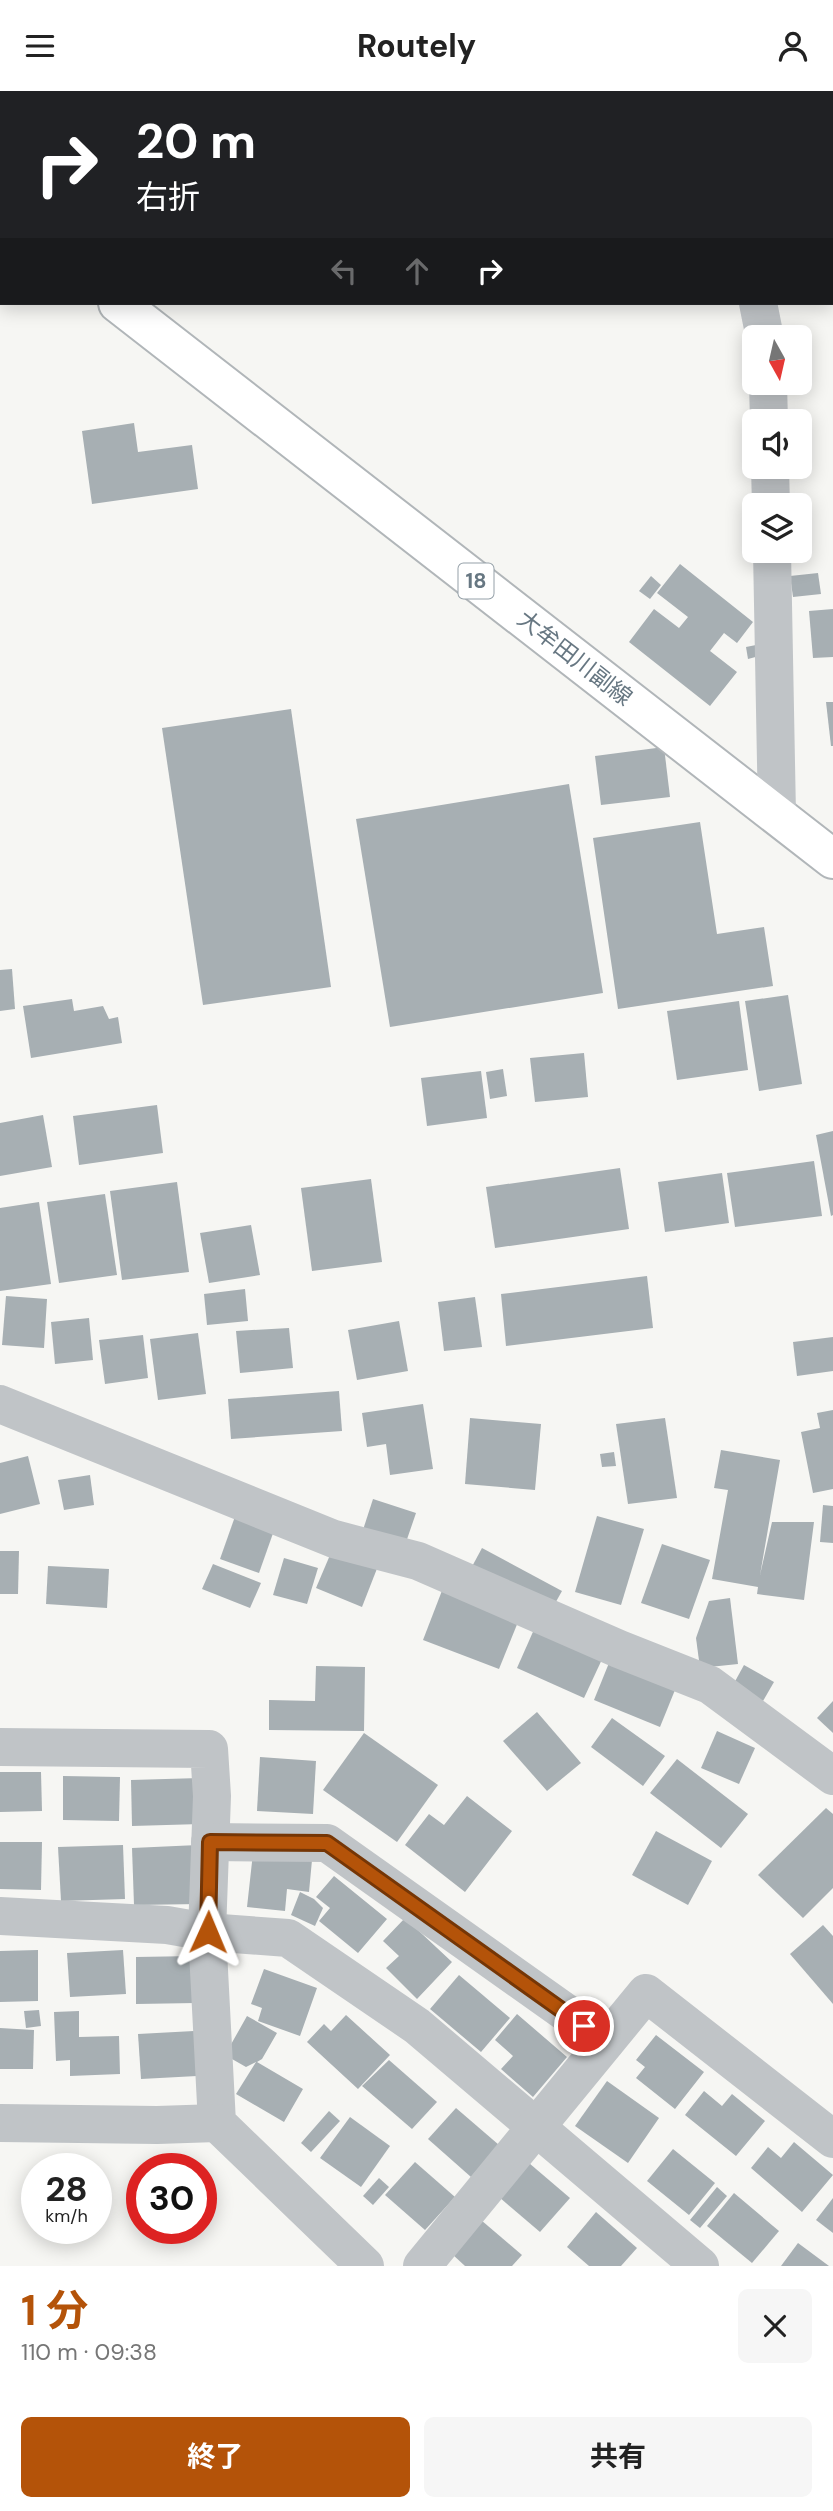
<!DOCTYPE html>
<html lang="ja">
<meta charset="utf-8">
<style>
body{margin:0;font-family:"DM Sans","Noto Sans JP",sans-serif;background:#f6f6f6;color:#222;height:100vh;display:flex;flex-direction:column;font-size:26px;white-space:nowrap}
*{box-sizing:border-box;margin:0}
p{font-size:23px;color:#767676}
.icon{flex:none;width:38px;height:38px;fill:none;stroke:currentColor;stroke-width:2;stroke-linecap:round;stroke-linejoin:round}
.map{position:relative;height:2175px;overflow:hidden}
.side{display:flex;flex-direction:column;background:#fff;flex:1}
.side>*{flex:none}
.guide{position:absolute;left:0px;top:0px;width:833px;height:214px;box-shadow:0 4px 18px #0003;background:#202124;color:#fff;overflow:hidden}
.needle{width:46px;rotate:172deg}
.controls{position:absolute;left:742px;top:234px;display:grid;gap:14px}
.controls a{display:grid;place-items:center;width:70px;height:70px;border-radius:10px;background:#fff;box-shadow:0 4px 18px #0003;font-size:35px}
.speed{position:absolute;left:21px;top:2062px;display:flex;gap:14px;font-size:35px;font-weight:700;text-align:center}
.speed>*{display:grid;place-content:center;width:91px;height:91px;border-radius:50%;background:#fff;box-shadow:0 4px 18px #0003;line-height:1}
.speed small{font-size:18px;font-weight:400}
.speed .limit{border:10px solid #d22;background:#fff;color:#111}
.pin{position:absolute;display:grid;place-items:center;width:60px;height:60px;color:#fff;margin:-30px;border:4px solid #fff;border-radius:50%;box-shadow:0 2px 7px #0007}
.me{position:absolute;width:77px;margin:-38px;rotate:1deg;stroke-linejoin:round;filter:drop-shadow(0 0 5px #0008)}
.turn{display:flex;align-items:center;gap:24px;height:147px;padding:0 21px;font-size:32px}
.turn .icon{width:91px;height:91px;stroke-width:2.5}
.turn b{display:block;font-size:49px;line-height:60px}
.lanes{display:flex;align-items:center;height:66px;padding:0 21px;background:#0003;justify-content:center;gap:35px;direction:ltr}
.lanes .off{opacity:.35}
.round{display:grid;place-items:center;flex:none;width:74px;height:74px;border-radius:10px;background:#f6f6f6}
.summary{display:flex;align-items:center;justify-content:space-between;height:119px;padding:0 21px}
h1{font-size:42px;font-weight:700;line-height:52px;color:#b45309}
.primary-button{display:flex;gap:14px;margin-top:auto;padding:14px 21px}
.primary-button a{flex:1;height:80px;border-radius:10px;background:#b45309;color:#fff;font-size:28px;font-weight:700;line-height:80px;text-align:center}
.primary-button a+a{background:#f6f6f6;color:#222}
header{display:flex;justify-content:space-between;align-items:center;height:91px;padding:0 21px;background:#fff;font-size:32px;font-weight:700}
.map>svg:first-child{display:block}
.building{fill:#a7afb3}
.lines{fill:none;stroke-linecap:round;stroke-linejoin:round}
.primary-casing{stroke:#b1b6b9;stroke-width:42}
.minor{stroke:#c0c4c7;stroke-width:38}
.primary{stroke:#fff;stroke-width:38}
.route-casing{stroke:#753606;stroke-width:18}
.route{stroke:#b45309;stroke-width:12}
.labels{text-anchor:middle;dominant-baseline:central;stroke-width:7;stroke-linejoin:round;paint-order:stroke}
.shield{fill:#fff;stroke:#95a0a8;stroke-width:2}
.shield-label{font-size:21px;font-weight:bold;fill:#677782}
.street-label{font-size:23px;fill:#677782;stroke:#fff}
</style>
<header><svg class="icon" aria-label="menu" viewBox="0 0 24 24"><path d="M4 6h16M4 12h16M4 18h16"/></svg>Routely<svg class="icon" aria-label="person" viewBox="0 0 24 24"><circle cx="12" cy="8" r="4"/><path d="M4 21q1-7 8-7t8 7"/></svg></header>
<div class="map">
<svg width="833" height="2175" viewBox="0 0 833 2175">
<rect width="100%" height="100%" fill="#f6f6f3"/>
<g class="building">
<path d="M134,332L138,361L192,354L198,398L92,413L82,340Z"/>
<path d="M680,473L753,531L737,552L724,542L710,560L737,581L710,615L629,551L654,518L679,537L688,526L657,502Z"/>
<path d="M818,482L821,503L793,506L790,485Z"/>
<path d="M651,485L661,494L650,508L639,500Z"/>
<path d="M833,518V566L813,567L809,520Z"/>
<path d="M761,553L763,564L748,568L746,556Z"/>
<path d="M826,611H833V655H831Z"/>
<path d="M291,618L331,896L203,914L162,637Z"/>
<path d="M664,656L670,706L601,714L595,665Z"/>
<path d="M569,693L603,902L390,936L356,728Z"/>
<path d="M700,731L717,843L764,836L773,895L618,918L593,747Z"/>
<path d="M12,878L15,918L0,920V879Z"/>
<path d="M788,904L802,993L759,1000L745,910Z"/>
<path d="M72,908L74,920L103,915L109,928L118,926L122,952L31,967L23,915Z"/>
<path d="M739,910L748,979L677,989L667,920Z"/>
<path d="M584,962L588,1006L535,1011L530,967Z"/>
<path d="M503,978L507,1005L490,1008L486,981Z"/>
<path d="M481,980L487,1027L427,1035L421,987Z"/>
<path d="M157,1014L163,1062L79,1074L73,1025Z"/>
<path d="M43,1024L52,1076L0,1085V1032Z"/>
<path d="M833,1040V1124L831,1125L816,1044Z"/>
<path d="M814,1070L822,1125L735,1136L727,1082Z"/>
<path d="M620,1077L629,1138L495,1157L486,1096Z"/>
<path d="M722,1082L729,1132L665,1141L658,1091Z"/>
<path d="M371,1088L382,1171L312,1180L301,1097Z"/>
<path d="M177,1091L189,1181L122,1189L110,1100Z"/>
<path d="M105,1103L117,1184L59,1192L47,1111Z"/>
<path d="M39,1111L51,1193L0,1200V1117Z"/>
<path d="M251,1134L260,1184L209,1192L200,1142Z"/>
<path d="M647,1185L653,1237L506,1255L501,1203Z"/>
<path d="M245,1198L248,1230L207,1234L204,1203Z"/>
<path d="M6,1205L47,1208L44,1257L2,1254Z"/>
<path d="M475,1206L482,1256L444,1260L438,1211Z"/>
<path d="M89,1227L93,1269L55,1273L51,1231Z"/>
<path d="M399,1230L408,1280L357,1289L348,1239Z"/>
<path d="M289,1237L293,1277L240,1282L236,1240Z"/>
<path d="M198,1242L206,1303L158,1309L150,1248Z"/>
<path d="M143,1244L148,1287L105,1293L99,1249Z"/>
<path d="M833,1246V1280L797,1285L793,1251Z"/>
<path d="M339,1300L342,1340L231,1348L228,1308Z"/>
<path d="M423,1313L433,1378L390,1384L386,1353L367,1356L362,1322Z"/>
<path d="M833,1319V1398L813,1402L801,1341L820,1337L817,1322Z"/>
<path d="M470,1327L541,1333L535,1399L465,1393Z"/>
<path d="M665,1327L677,1407L628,1413L616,1333Z"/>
<path d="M721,1359L780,1369L760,1484L772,1431H814L804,1509L757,1503L758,1496L712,1488L728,1399L714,1397Z"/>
<path d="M614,1361L616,1375L602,1376L600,1363Z"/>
<path d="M28,1365L40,1413L0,1423V1372Z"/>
<path d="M90,1384L94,1414L64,1419L58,1389Z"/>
<path d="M373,1408L416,1422L404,1457L362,1442Z"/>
<path d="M823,1414L833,1415V1452L820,1451Z"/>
<path d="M238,1417L277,1431L259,1482L220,1468Z"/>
<path d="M597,1425L644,1438L621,1514L575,1501Z"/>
<path d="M662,1453L710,1469L689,1528L641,1512Z"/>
<path d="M333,1457L378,1475L362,1516L316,1497Z"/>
<path d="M482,1457L562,1500L548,1525L468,1483Z"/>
<path d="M0,1460H19L18,1503H0Z"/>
<path d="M284,1467L318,1477L307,1513L273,1504Z"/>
<path d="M213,1473L261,1492L250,1517L202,1498Z"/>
<path d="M48,1475L109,1478L107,1517L46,1513Z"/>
<path d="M443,1497L520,1526L499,1578L423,1549Z"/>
<path d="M730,1507L738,1573L700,1577L696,1547L709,1510Z"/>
<path d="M536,1534L604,1564L584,1607L517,1577Z"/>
<path d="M611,1567L677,1594L660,1636L594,1609Z"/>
<path d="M744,1574L774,1591L763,1610L733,1594Z"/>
<path d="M316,1575L365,1576L364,1640L269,1639V1609L315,1610Z"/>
<path d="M833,1610V1642L817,1627Z"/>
<path d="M537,1621L581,1672L547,1700L503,1650Z"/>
<path d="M612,1627L665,1665L643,1695L591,1656Z"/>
<path d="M717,1640L755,1657L739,1693L701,1677Z"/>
<path d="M364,1642L438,1694L397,1751L323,1699Z"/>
<path d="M260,1666L316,1670L313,1723L257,1720Z"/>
<path d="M677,1668L748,1723L721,1757L650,1702Z"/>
<path d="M0,1681H41L42,1720L0,1721Z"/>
<path d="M63,1685L120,1686L119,1730L63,1729Z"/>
<path d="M200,1687L201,1733L132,1735L131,1689Z"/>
<path d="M467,1705L512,1740L465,1801L405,1754L429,1723L444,1734Z"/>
<path d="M826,1717L833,1723V1797L803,1827L758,1784Z"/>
<path d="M656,1740L712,1770L688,1814L632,1784Z"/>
<path d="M0,1751H42L41,1799L0,1798Z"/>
<path d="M123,1754L125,1808L61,1810L58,1756Z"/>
<path d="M198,1754L200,1813L134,1814L132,1757Z"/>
<path d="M253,1762L312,1769L309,1801L287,1798L285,1820L247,1816Z"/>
<path d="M334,1785L387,1828L358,1862L319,1830L330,1817L316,1806Z"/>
<path d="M300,1801L314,1808L323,1817L315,1835L291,1824Z"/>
<path d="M405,1827L452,1871L417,1908L386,1877L399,1865L383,1850Z"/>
<path d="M823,1834L833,1845V1913L790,1863Z"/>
<path d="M38,1859V1910L0,1911V1860Z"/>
<path d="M123,1859L126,1903L70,1906L67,1862Z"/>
<path d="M195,1865L196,1912L136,1913V1866Z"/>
<path d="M264,1878L317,1897L300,1945L258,1930L262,1917L251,1913Z"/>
<path d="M459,1884L510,1927L481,1961L430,1918Z"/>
<path d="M39,1919L41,1935L26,1937L24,1920Z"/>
<path d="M79,1920V1946L119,1945L120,1983L70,1985V1969L56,1970L54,1921Z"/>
<path d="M517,1923L567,1966L533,2006L501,1978L513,1965L495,1949Z"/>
<path d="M346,1924L390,1964L358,1998L307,1951L324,1933L331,1940Z"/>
<path d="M247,1925L277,1942L262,1968L257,1971L303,1998L284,2031L236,2003L256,1971L246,1976L225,1964Z"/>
<path d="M0,1937L34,1939L33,1978H0Z"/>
<path d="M194,1940L197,1985L141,1988L138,1943Z"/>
<path d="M656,1944L704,1981L675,2018L636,1987L645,1976L636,1969Z"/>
<path d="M389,1969L437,2011L412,2038L362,1995Z"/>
<path d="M607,1990L659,2027L628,2072L575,2035Z"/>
<path d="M704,2000L722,2015L732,2003L765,2030L736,2065L685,2024Z"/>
<path d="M456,2017L499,2054L471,2086L428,2048Z"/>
<path d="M329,2020L340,2030L311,2061L301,2052Z"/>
<path d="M350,2026L390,2055L361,2096L320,2067Z"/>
<path d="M794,2051L833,2084L802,2121L751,2077L768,2056L781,2067Z"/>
<path d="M673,2058L715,2092L689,2124L647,2090Z"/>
<path d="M415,2071L455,2106L425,2139L385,2104Z"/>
<path d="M529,2072L570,2107L540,2141L499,2106Z"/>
<path d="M379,2087L389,2096L373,2114L363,2105Z"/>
<path d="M717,2096L727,2105L700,2137L690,2129Z"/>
<path d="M734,2102L779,2140L752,2172L707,2135Z"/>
<path d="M833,2107V2142L816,2129Z"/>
<path d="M596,2121L637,2157L621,2175H589L567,2156Z"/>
<path d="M481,2129L522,2164L512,2175H465L452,2163Z"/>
<path d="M798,2152L829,2175H781Z"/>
</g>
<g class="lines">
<defs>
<g id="primary">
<path d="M0,120L2,122"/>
<path d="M118,212L833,768"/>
</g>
</defs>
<use href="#primary" class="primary-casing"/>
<g class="minor">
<path d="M720,0V2"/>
<path d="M63,2L67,0"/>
<path d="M0,26L2,25"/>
<path d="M758,212L765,247"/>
<path d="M768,292L769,331"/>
<path d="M770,376L771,415"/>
<path d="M772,460L777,724"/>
<path d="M0,1313L334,1448L418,1470L619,1558L710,1594L833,1685"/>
<path d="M0,1656L209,1658L212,1705L207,1841L217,2032L365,2175"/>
<path d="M210,1751L327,1752L606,1950"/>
<path d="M0,1825L167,1834L207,1841L288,1847L417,1935L700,2175"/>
<path d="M0,2032L157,2034L217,2032"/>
<path d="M422,2175L646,1902L833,2048"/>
</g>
<use href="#primary" class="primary"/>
</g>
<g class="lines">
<defs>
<path id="route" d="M208,1841L210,1751L327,1752L584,1935"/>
</defs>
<use href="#route" class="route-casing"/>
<use href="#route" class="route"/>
</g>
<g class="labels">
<rect class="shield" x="458.5" y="472.5" width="35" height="35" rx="5"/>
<g class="shield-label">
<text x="476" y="490">18</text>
</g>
<g class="street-label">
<text transform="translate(575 567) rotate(38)">大牟田川副線</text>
</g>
</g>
</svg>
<div class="controls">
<a><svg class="needle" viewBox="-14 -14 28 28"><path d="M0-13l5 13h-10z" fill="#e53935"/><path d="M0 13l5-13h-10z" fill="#767676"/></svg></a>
<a><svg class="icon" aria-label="sound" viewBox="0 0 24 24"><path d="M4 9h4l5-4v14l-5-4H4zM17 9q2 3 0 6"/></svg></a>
<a><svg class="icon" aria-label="layers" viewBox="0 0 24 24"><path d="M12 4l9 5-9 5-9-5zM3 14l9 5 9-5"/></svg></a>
</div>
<div class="speed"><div>28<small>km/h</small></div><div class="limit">30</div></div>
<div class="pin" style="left:584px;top:1935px;background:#d93025"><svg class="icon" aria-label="arrive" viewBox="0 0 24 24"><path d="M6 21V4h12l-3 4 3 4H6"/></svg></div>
<svg class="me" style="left:208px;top:1841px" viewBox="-20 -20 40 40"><path d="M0-17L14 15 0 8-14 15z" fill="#b45309" stroke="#fff" stroke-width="4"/></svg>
<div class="guide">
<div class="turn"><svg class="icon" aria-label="right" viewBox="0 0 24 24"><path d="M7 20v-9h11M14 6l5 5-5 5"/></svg><div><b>20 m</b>右折</div></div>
<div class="lanes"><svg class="icon off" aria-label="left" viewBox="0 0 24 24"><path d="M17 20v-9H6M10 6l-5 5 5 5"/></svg><svg class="icon off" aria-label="ahead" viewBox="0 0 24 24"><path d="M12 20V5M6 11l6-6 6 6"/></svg><svg class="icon" aria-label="right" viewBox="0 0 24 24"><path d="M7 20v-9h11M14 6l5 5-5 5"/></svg></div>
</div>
</div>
<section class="side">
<div class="summary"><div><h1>1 分</h1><p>110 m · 09:38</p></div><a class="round"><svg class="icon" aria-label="close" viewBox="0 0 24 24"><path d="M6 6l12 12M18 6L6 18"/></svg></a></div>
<div class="primary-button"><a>終了</a><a>共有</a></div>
</section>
